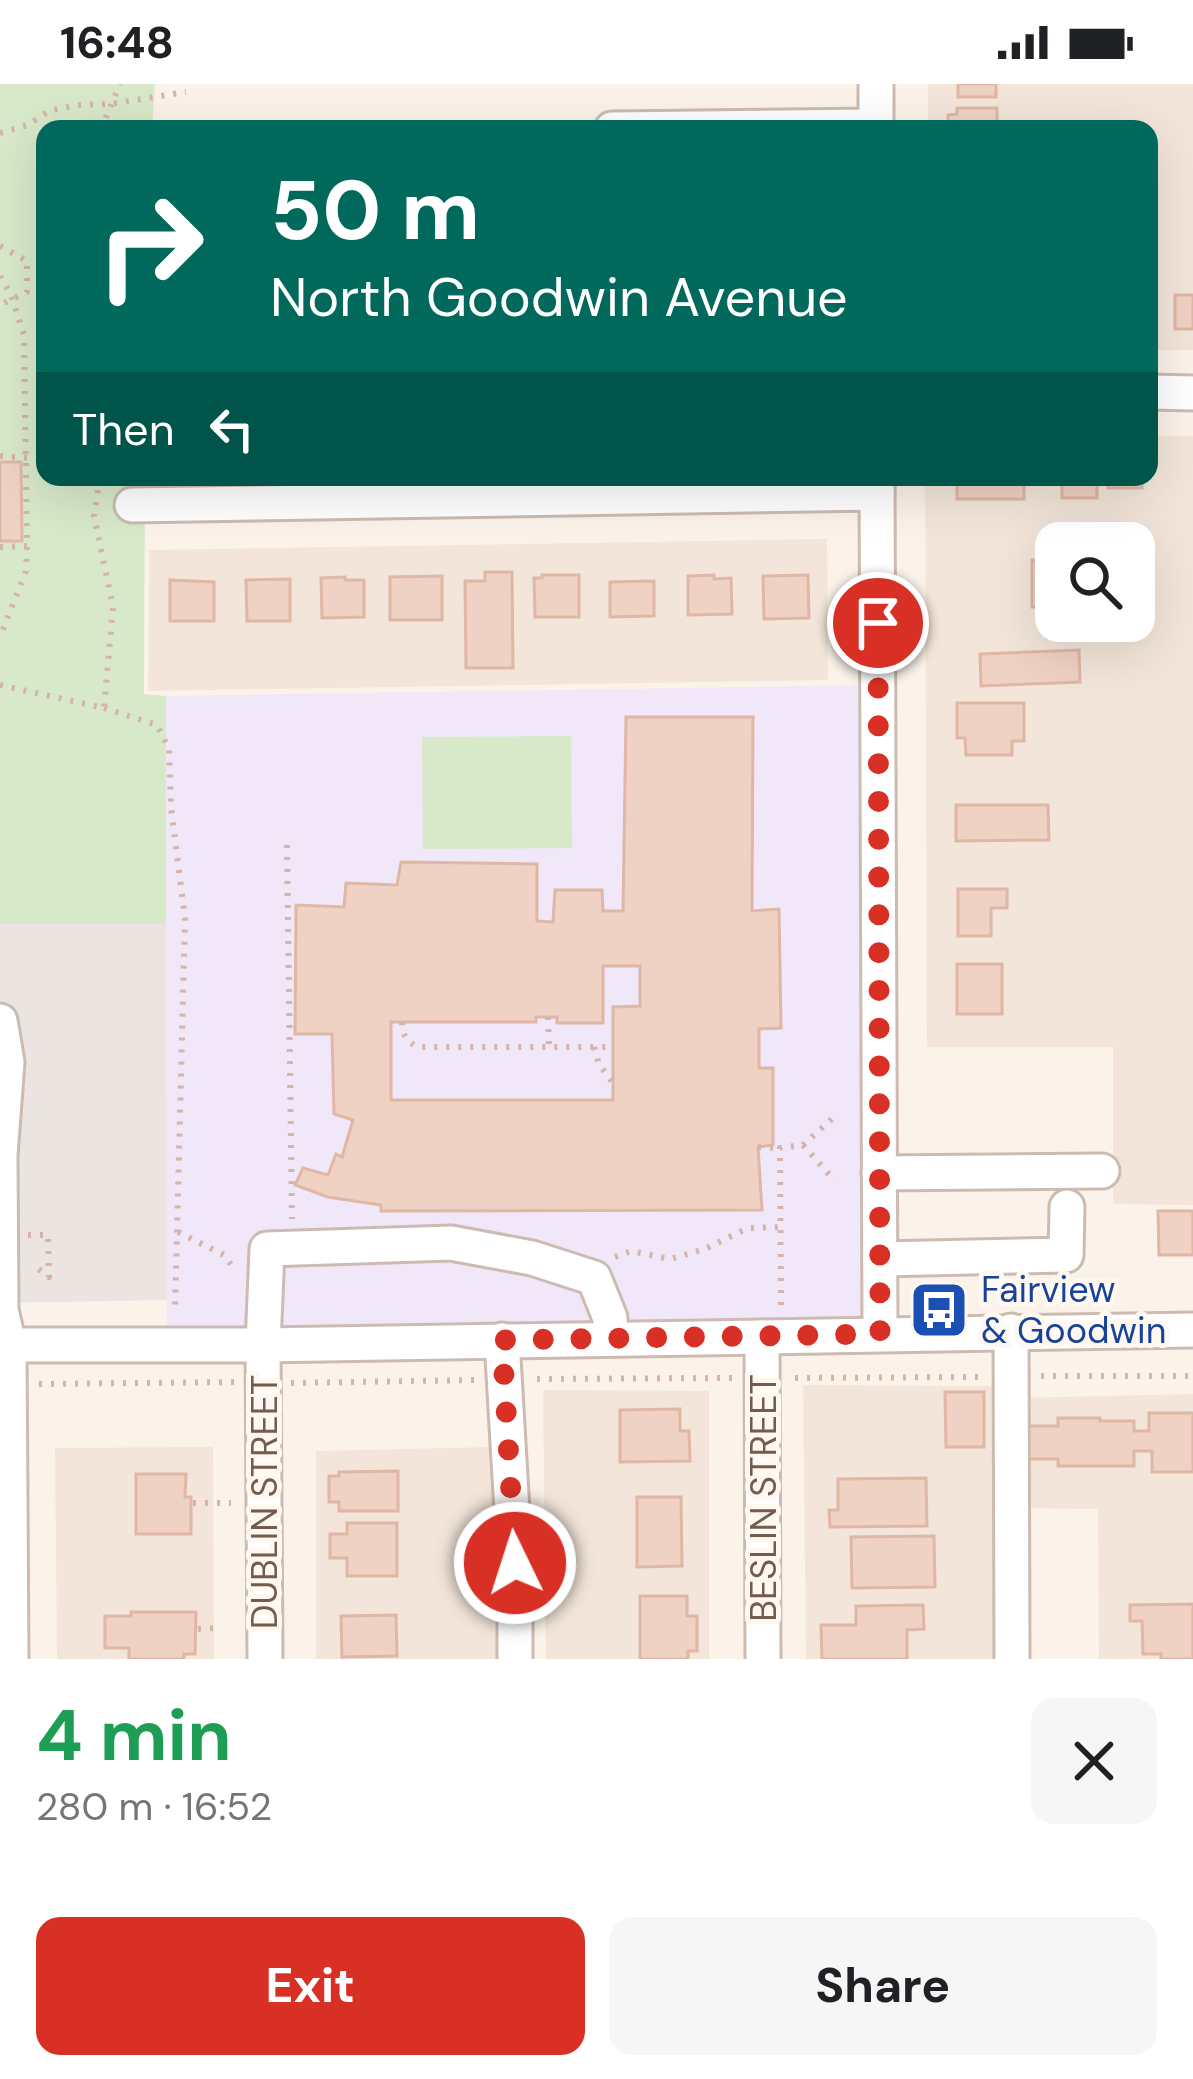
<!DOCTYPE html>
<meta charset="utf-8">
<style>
body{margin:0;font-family:"DM Sans",sans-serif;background:#f6f6f6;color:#202124;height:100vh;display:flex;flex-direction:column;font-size:45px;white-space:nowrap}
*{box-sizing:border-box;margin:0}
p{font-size:39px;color:#757577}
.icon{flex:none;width:66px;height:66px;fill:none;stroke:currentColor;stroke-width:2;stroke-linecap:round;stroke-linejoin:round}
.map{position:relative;height:1575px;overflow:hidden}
.side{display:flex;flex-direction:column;background:#fff;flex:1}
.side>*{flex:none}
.top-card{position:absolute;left:36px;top:36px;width:1122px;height:366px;border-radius:24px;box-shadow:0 12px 48px #0002;background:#00695c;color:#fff;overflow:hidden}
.controls{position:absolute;left:1035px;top:438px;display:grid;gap:24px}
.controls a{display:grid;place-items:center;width:120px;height:120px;border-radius:24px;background:#fff;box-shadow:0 12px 48px #0002;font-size:60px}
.pin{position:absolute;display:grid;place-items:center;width:102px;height:102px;color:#fff;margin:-51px;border:6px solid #fff;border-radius:50%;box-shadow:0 3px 12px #0007}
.me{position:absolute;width:132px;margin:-66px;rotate:356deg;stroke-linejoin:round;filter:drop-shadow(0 0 9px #0008)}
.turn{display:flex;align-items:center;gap:42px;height:252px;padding:0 36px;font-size:54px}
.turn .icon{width:156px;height:156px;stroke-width:2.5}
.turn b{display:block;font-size:84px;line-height:102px}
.then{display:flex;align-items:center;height:114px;padding:0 36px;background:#0003;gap:24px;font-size:45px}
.round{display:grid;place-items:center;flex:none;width:126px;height:126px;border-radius:24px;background:#f6f6f6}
.headline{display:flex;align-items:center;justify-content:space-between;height:204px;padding:0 36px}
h1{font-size:72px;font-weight:700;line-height:90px;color:#1e9e55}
.cta{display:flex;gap:24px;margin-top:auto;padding:24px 36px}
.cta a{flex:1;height:138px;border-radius:24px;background:#d93025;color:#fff;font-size:48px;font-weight:700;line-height:138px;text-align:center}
.cta a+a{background:#f6f6f6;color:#202124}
.status{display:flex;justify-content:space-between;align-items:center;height:84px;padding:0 60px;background:#fff;direction:ltr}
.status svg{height:33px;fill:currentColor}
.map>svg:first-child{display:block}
.residential{fill:#f3e5d9;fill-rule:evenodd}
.industrial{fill:#ebe4e0}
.education{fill:#f0e7f8}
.green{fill:#d8e9c9}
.building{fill:#efd2c4;stroke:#e0b7a5;stroke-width:3;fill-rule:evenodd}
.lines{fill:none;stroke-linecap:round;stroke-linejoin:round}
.minor-casing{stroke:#cdbbb1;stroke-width:39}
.path{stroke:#d4b5a7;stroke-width:6;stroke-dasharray:3 9;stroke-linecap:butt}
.minor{stroke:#fff;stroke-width:33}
.route{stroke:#d93025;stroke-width:21;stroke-dasharray:0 37.8}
.labels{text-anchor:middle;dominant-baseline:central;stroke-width:10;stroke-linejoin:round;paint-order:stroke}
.transit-label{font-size:36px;fill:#164399;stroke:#fef8f1;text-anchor:start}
.street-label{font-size:36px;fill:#755a4f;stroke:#fef8f1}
</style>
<div class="status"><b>16:48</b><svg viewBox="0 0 49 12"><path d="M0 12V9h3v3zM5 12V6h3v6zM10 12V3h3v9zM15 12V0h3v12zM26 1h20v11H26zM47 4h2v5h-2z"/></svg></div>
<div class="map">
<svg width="1193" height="1575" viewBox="0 0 1193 1575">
<rect width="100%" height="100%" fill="#fbf3ea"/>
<g class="residential">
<path d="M928,0H1193V266H1149V45H928Z"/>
<path d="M1149,352H1193V1121L1113,1120V963H927L925,393H1149ZM1056,459H1134V537H1056Z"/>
<path d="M827,455L828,596L148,607L149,466Z"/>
<path d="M803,1301L1003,1302V1575H806Z"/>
<path d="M543,1306L709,1307V1575H546Z"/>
<path d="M1193,1310V1575H1099L1098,1425L1018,1424L1017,1314Z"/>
<path d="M213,1363L214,1575H57L55,1364Z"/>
<path d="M493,1363L497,1575H316V1367Z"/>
</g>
<path class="industrial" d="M0,840H166L167,1216L0,1219Z"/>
<path class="education" d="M868,601L870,1239L167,1251L166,612Z"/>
<g class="green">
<path d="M0,0H155L152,45H45V393H145L144,610L166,612V840H0Z"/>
<path d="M571,652L572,764L423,765L422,653Z"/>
</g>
<g class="building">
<rect x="958" y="0" width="38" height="13"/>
<path d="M957,24H997V45H948V31L957,30Z"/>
<rect x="1175" y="211" width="18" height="34"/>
<path d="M0,378H21L22,457H0Z"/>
<rect x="957" y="393" width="67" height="22"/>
<rect x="1062" y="393" width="35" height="21"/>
<rect x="1108" y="393" width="34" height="11"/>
<rect x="1032" y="476" width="24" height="47"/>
<path d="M485,488H512L513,584H466L465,497H485Z"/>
<path d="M542,491H579V533H535L534,494H542Z"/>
<path d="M714,491V495L731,494L732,530L688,531V492Z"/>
<path d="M808,491L809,534L764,535L763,492Z"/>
<path d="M442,492V536H390V493Z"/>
<path d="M345,493V496H364V533L322,534L321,494Z"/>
<path d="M290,495V537H247L246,496Z"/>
<path d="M170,496L214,498V537H170Z"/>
<path d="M654,497V532L610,533V498Z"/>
<path d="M1079,566L1080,598L981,602L980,570Z"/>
<path d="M957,619H1024V657H1012V671H966L965,654H957Z"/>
<path d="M626,633H753L752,827L779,825L781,944L759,945V984H773V1061L758,1063L762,1126L381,1127V1121L328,1113L295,1101L303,1084L328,1091L336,1070L342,1073L353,1036L334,1030L332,950H295L296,821L344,823L346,799L397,801L401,778L537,780V837L553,838L555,806H602L603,827H623ZM603,882H640V922L613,923V1016H391V938H536V933H557V939H603Z"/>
<path d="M956,721H1048L1049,756L956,757Z"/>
<path d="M958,805H1007V824H991V852H958Z"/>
<rect x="957" y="880" width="45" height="50"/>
<path d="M1158,1127H1193V1171H1159Z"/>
<path d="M945,1308H984V1363H946Z"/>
<path d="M680,1325V1347H689L690,1377L620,1378V1326Z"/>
<path d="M1149,1329H1193V1388H1152V1367H1134V1382H1058V1375H1028V1342H1058V1334H1100V1337H1134V1347H1149Z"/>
<path d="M398,1387V1427H339V1418H329V1392H339V1388Z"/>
<path d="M136,1390H186L185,1413H191V1450H136Z"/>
<path d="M926,1394L927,1442L830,1443L829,1426H838V1395Z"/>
<path d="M637,1413H681L682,1482L637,1483Z"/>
<path d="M347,1439H397V1492H347V1474H330V1450H347Z"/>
<path d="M934,1452L935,1503L852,1504L851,1453Z"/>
<path d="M640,1512H687V1532H697V1567H688V1575H640Z"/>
<path d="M1193,1520V1575H1161V1570H1143L1142,1537H1130V1521Z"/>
<path d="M923,1521L924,1545L907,1546V1575H822L821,1541H856V1522Z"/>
<path d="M131,1528H196L195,1570H184V1575H129V1564H105V1532H131Z"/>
<path d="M396,1531L397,1572L342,1573L341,1532Z"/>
</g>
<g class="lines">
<defs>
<g id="minor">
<path d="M612,45L876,42"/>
<path d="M876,45V0"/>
<path d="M1149,308L1193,309"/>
<path d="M877,393L880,1250"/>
<path d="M132,421L877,409"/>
<path d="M0,937L7,978L0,1071L1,1226L9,1261L11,1575"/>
<path d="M879,1089L1102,1087"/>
<path d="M880,1175L1066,1171L1067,1123"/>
<path d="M1011,1247L1012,1575"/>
<path d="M762,1253L763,1575"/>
<path d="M502,1256L515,1479V1575"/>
<path d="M0,1261H263L1193,1246"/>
<path d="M265,1575L263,1261L267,1165L451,1159L532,1174L594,1194L610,1234L611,1255"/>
</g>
</defs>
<use href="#minor" class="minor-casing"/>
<g class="path">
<path d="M101,45L120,0"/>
<path d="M0,49L28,41L49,27L77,21L110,20L186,8"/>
<path d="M0,162L27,177V208L0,221"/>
<path d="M0,192L11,211L24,251L27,462L26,487L0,553"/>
<path d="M0,372L45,375"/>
<path d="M0,463L27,462"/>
<path d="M0,601L104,624L113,523L94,432L100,393"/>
<path d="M104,624L157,641L169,665L171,724L185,834L175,1226"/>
<path d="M287,761L292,1135"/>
<path d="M548,933L549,963"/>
<path d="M402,938C402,951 407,958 418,963H613"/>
<path d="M594,963L599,980L613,999"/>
<path d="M803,1061L835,1097"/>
<path d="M758,1063L778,1064"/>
<path d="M178,1148L224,1171L235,1186"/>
<path d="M28,1151H48L49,1193L33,1181"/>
<path d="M615,1173L631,1167L670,1175L705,1165L748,1144L779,1143"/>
<path d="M781,1221L780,1064L803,1061L836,1031"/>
<path d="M1041,1292H1193"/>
<path d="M795,1294L979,1293"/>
<path d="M537,1295L733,1294"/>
<path d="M291,1299L475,1296"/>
<path d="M39,1300L235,1298"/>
<path d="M193,1419H231"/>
<path d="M198,1545L221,1544"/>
</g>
<use href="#minor" class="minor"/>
</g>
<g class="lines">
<path class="route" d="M515,1479L502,1256L880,1250L878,539"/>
</g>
<defs>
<symbol id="bus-square" viewBox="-11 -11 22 22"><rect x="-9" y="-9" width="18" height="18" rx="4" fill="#1a4fb4" stroke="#fef8f1"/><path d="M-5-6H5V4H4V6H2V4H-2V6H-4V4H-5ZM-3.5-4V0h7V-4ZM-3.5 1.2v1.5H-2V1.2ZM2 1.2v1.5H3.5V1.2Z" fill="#fff"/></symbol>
</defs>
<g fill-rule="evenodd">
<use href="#bus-square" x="906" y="1193" width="66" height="66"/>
</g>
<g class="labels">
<g class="transit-label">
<text x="981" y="1205">Fairview<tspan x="981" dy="41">&amp; Goodwin</tspan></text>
</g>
<g class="street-label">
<text transform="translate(763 1414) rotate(-90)">BESLIN STREET</text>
<text transform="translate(264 1418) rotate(-90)">DUBLIN STREET</text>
</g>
</g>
</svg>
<div class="controls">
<a><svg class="icon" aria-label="search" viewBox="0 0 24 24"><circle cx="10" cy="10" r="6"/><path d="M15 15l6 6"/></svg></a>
</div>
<div class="pin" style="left:878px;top:539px;background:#d93025"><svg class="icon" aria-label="arrive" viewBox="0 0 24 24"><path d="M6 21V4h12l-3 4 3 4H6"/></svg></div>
<svg class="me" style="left:515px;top:1479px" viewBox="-20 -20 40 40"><circle r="17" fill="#d93025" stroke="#fff" stroke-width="3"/><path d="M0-11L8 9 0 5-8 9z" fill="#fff"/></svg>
<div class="top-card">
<div class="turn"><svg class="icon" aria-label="right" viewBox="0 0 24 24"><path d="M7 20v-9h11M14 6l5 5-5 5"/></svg><div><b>50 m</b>North Goodwin Avenue</div></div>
<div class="then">Then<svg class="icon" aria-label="left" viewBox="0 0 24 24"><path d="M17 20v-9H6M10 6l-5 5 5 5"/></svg></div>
</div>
</div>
<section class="side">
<div class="headline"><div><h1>4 min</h1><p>280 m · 16:52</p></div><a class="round"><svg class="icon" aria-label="close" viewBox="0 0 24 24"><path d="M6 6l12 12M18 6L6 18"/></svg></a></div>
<div class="cta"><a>Exit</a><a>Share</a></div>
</section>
